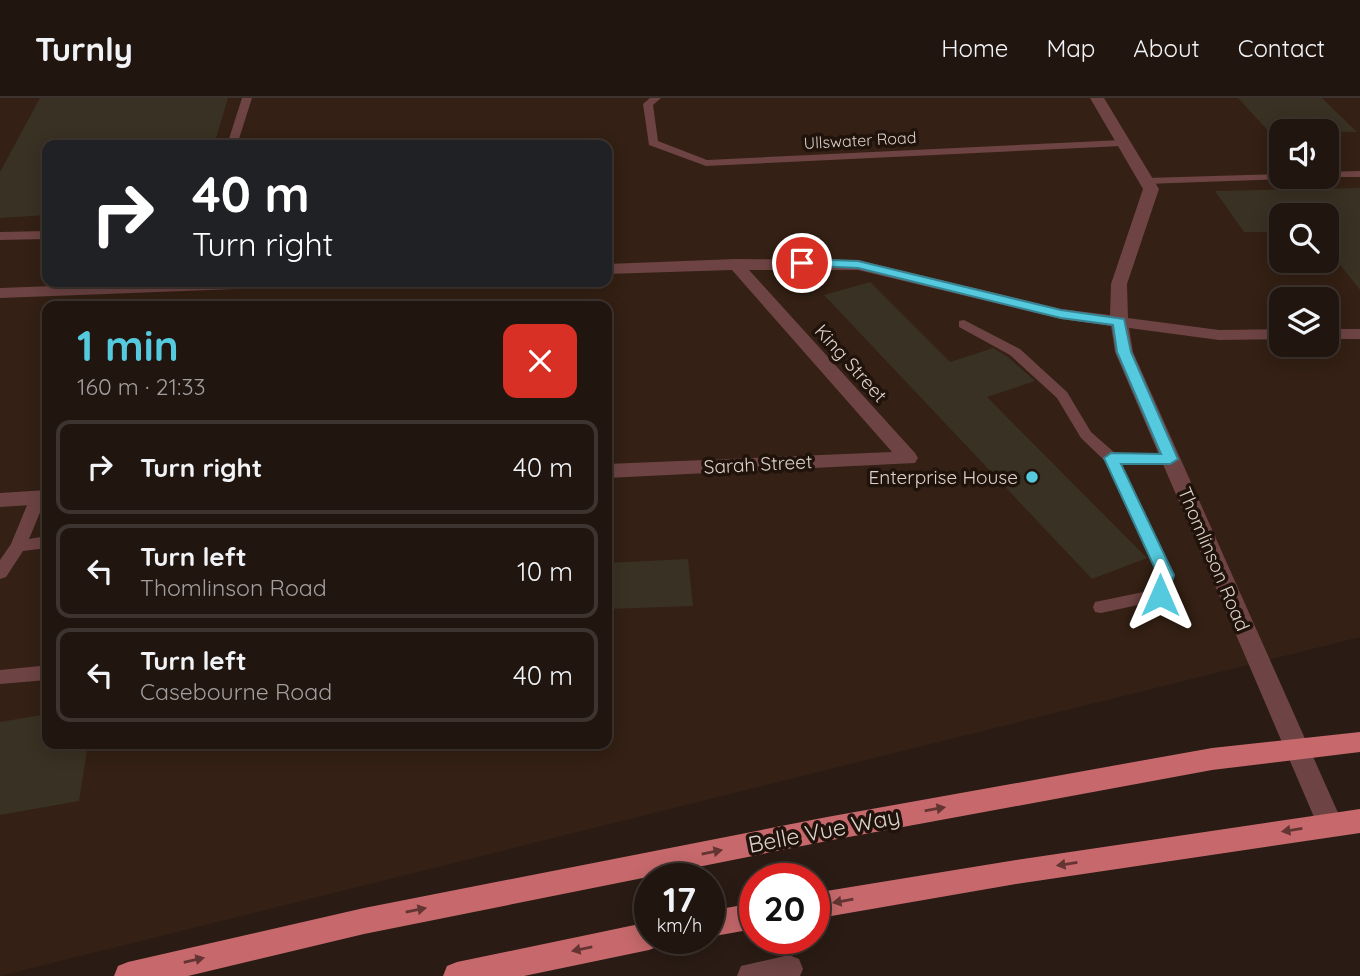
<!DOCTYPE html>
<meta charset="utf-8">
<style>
body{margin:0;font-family:Quicksand,sans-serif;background:#2d221d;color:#f1f3f6;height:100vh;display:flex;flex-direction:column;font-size:26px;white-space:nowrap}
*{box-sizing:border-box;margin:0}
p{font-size:23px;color:#a29f9e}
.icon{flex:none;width:38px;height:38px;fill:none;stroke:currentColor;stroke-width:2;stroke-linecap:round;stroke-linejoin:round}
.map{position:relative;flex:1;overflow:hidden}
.panel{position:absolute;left:42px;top:203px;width:570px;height:448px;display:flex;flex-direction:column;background:#20150f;border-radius:14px;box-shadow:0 4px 18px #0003,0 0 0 2px #3d342f}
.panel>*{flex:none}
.hud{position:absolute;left:42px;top:42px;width:570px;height:147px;border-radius:14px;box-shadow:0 4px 18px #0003,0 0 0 2px #3d342f;background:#202124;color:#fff;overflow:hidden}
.controls{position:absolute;left:1269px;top:21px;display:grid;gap:14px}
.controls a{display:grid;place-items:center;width:70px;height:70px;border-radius:14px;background:#20150f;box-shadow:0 4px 18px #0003,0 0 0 2px #3d342f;font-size:35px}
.speed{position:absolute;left:634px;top:765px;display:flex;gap:14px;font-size:35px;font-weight:700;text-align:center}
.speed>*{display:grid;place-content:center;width:91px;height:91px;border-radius:50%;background:#20150f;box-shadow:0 4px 18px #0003,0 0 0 2px #3d342f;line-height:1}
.speed small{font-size:18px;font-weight:400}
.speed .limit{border:10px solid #d22;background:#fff;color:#111}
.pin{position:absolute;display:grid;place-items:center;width:60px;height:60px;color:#fff;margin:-30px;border:4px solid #fff;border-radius:50%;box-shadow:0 2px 7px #0007}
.me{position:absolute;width:77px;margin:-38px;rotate:0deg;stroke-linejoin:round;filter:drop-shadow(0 0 5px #0008)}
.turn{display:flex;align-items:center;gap:24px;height:147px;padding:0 35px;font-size:32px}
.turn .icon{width:91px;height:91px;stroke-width:2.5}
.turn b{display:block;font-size:49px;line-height:60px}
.round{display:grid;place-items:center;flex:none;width:74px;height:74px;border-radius:14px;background:#2d221d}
.summary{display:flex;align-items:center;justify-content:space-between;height:119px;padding:0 35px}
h1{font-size:42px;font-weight:800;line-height:52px;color:#55cadf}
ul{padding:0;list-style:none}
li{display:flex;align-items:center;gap:21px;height:94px;margin:0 14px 10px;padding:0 21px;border:4px solid #3d342f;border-radius:14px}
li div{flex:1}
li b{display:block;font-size:26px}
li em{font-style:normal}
header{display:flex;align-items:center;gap:42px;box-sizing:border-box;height:98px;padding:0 35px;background:#20150f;border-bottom:2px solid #3d342f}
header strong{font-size:33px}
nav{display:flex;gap:38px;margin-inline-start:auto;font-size:24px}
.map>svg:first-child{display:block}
.built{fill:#342014;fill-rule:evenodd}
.building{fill:#393123}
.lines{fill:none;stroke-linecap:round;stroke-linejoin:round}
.service{fill:#6d4343;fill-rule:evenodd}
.minor{fill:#6d4343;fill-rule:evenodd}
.trunk{fill:#c7696c;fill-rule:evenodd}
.oneway{fill:#633532}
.route{fill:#55cadf;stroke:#378391;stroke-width:2}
.poi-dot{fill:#55cadf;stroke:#20130b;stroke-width:2.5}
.labels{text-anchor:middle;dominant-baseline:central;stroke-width:7;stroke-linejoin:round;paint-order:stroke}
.far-street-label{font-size:16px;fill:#ddd3cd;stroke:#20130b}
.street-label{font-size:19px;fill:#ddd3cd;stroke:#20130b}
.poi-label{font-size:19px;fill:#ddd3cd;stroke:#20130b;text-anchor:end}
.near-street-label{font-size:23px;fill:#ddd3cd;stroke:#20130b}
</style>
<header>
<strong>Turnly</strong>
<nav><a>Home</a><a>Map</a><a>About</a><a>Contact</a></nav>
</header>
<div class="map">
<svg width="1360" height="878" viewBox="0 0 1360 878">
<rect width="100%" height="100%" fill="#2a1c14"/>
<path class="built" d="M0,0H1360V539L0,878ZM1281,33H1326V79H1281ZM47,47H607V184H47ZM1281,117H1326V163H1281ZM1281,201H1326V247H1281ZM47,208H607V646H47Z"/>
<g class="building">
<path d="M40,0H228L214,47H47V117L0,120V74Z"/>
<path d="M1238,0H1322L1357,34L1281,33V38H1273Z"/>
<path d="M1360,90V192L1326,149V117H1281V134H1244L1215,93Z"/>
<path d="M870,184L950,264L993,250L1008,259L1035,283L987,299L1147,460L1092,481L824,197Z"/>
<path d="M688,461L693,508L607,511V465Z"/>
<path d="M47,616V646H88L79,703L0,717V624Z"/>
</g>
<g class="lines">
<g class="service">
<path d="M242,0H252L237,47H227Z"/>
<path d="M650,0H661L653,7L658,43L707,62L1122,42L1127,45L1122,48L706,68L649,47L643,6Z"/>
<path d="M1360,73V79H1322H1326V74Z"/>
<path d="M1281,76V79H1286L1285,81L1146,86L1140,83L1146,80Z"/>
<path d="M47,133V141L0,142V134Z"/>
<path d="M964,222L1020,251L1067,294L1091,334L1115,355L1175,357L1177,361L1170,366L1121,365L1174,477L1166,501L1101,515L1095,514L1093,509L1095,504L1153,492L1158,477L1105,363L1081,340L1057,300L1010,257L959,229V223Z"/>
<path d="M38,395L46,400L29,441L47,438V450L23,453L6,479L0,481V462L11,446L30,400Z"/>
<path d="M47,564V582L0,586V572L40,568Z"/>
</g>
<g class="minor">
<path d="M1090,0H1104L1159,91L1127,186L1128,220L1219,232L1281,231V241L1219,242L1129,230L1133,254L1343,726L1339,734L1330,738L1321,734L1317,726L1115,254L1111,228L1061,221L858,172H749L915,355L918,360L915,365L607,380V366L892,354L732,172L607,176V166L735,161L858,162L1061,211L1110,217L1111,186L1143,91Z"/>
<path d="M162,184H294L286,189L0,200V190Z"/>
<rect x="1326" y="231" width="34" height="10"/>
<path d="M47,392V406L0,409V395Z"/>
<path d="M789,857L799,861L803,871L800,878H737L741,868Z"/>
</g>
<g class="trunk">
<path d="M1360,634V654L1212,672L827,743L364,836L188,878H114L118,868L128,864L364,810L827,719L1212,650Z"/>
<path d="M1360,711V735L1016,786L814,821V795L1016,762Z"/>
<path d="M754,805V831L709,839V813Z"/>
<path d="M649,824V840H662L659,848L649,852L524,878H443L447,868L457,864Z"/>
</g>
</g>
<defs><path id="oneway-solid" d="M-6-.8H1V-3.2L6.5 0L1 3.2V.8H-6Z" transform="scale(1.75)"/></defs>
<g class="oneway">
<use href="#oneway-solid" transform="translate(935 711) rotate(-10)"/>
<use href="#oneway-solid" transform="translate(1292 732) rotate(171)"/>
<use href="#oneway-solid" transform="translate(712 754) rotate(-11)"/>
<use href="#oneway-solid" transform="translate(1067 766) rotate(171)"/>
<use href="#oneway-solid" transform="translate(843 803) rotate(170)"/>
<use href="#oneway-solid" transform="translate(416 812) rotate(-11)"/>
<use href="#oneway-solid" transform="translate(582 851) rotate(169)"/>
<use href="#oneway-solid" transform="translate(194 862) rotate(-13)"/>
</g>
<path class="route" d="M802,161L858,163L1061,212L1124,221L1131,254L1178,361L1170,366H1121L1174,477L1166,502H1154L1152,497L1158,477L1104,360L1111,355L1161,356L1117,254L1113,227L1061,220L858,170L798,167V162Z"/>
<circle class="poi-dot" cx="1032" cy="379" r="7"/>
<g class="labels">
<g class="far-street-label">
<text transform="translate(860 42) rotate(-3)">Ullswater Road</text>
</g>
<g class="street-label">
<text transform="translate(851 265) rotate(48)">King Street</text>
<text transform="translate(758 366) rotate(-3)">Sarah Street</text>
<text transform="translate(1214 461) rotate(67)">Thomlinson Road</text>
</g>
<g class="poi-label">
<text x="1018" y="379">Enterprise House</text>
</g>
<g class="near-street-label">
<text transform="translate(824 732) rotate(-11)">Belle Vue Way</text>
</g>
</g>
</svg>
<div class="controls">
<a><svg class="icon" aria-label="sound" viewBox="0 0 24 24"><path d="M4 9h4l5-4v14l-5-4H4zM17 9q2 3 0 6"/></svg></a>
<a><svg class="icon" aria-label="search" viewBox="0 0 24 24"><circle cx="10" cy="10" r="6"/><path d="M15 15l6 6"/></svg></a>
<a><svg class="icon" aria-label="layers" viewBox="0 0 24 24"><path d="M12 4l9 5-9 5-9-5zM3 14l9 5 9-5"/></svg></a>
</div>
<div class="speed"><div>17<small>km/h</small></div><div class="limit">20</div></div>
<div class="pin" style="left:802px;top:165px;background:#d93025"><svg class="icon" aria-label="arrive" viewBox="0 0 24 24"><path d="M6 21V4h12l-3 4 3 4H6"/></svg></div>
<svg class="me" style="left:1160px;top:497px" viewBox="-20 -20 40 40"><path d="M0-17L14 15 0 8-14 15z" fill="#55cadf" stroke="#fff" stroke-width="4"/></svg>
<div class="hud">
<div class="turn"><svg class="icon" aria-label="right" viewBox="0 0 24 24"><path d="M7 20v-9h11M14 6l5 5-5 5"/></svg><div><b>40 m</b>Turn right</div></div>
</div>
<section class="panel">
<div class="summary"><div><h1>1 min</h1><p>160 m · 21:33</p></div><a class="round" style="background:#d93025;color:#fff"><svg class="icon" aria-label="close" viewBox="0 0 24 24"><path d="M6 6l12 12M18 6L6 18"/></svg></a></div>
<ul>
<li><svg class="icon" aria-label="right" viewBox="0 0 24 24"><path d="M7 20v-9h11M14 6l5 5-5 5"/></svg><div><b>Turn right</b></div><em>40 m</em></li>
<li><svg class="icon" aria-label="left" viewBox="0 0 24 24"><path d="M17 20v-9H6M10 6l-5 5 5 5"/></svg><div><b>Turn left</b><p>Thomlinson Road</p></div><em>10 m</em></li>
<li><svg class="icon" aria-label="left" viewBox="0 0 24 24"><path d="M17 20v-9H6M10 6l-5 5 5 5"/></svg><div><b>Turn left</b><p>Casebourne Road</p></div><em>40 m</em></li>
</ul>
</section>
</div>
